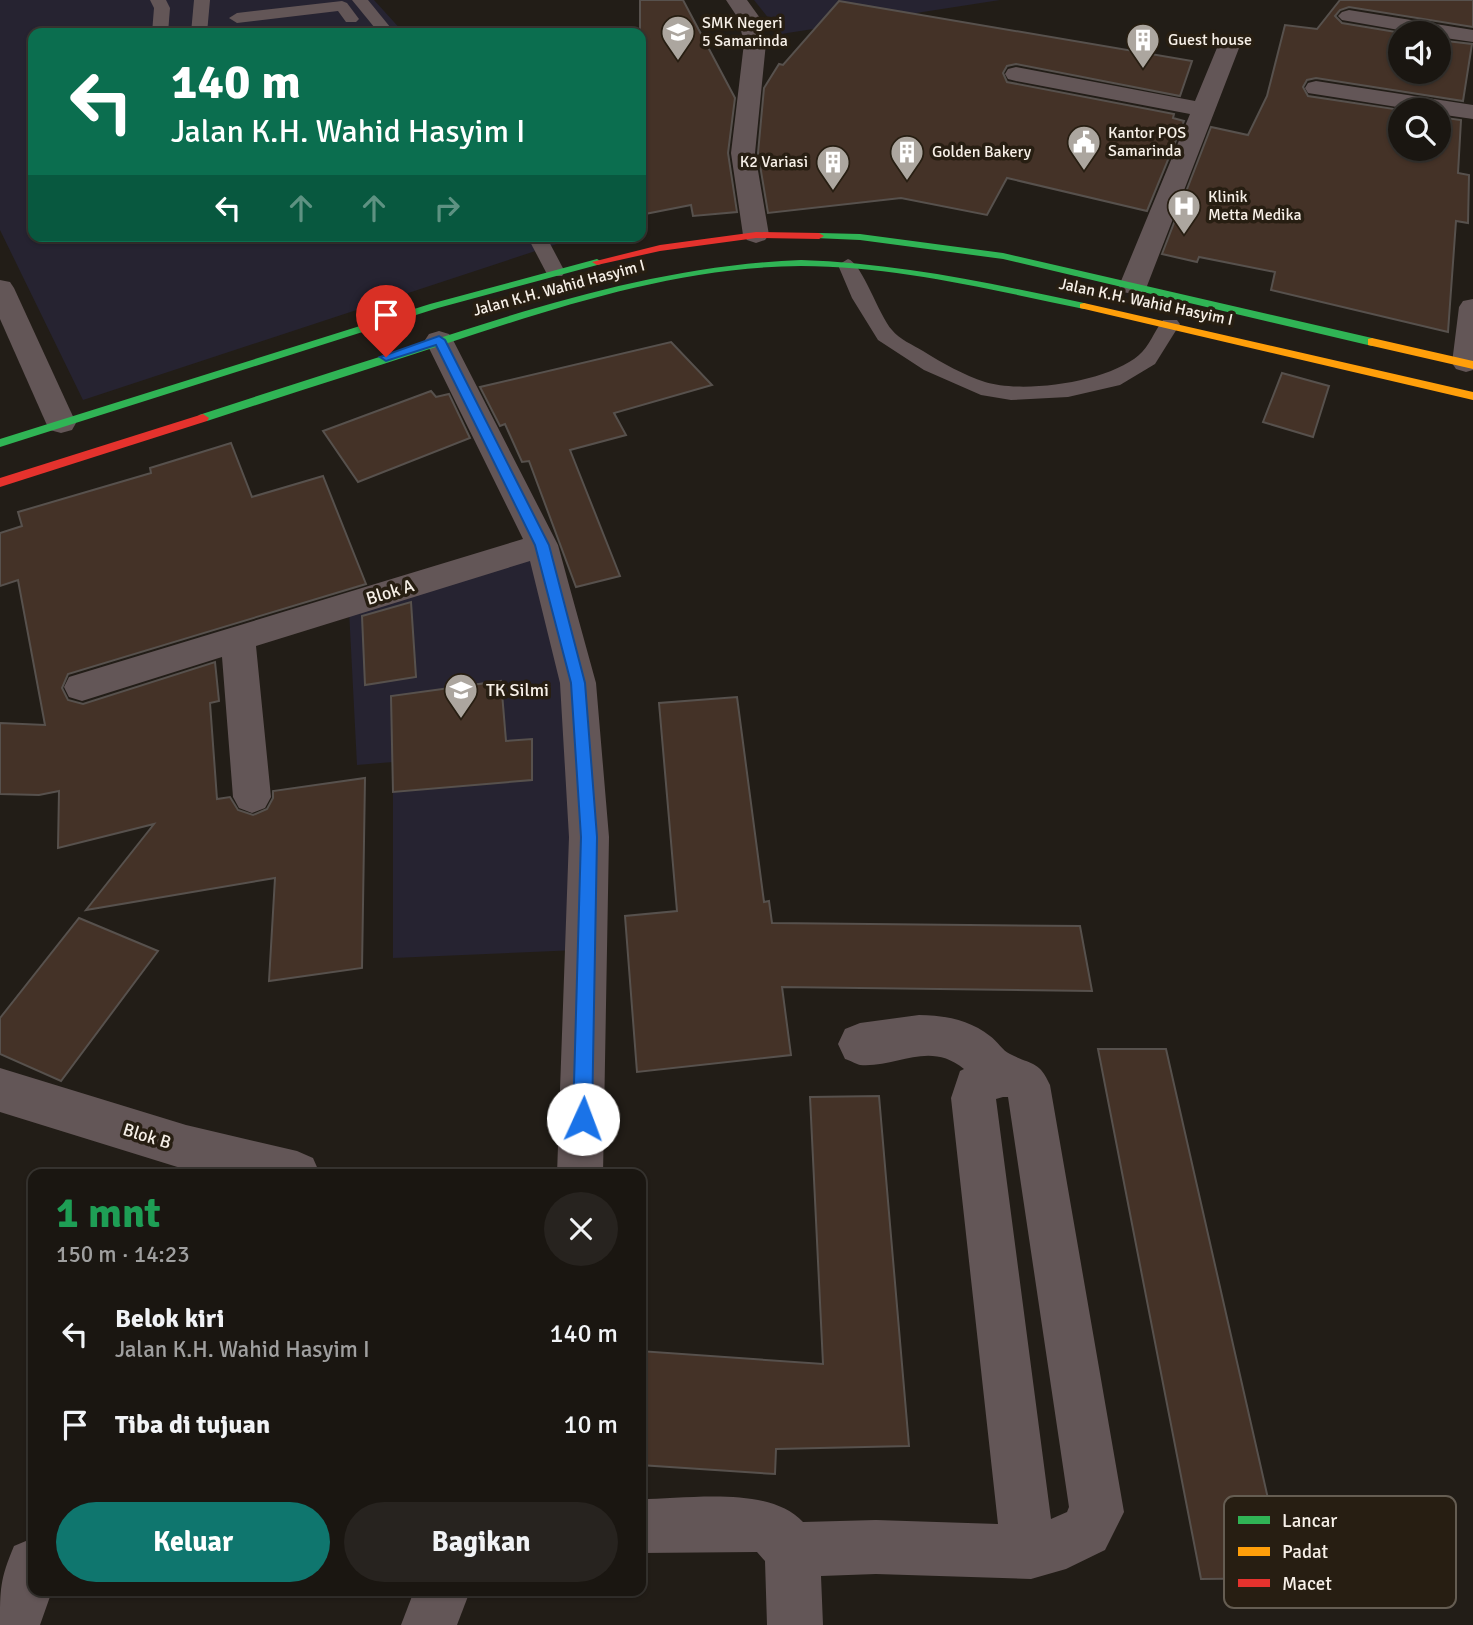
<!DOCTYPE html>
<html lang="id">
<meta charset="utf-8">
<style>
body{margin:0;font-family:Signika,sans-serif;background:#27231f;color:#f1f3f6;height:100vh;display:flex;flex-direction:column;font-size:26px;white-space:nowrap}
*{box-sizing:border-box;margin:0}
p{font-size:23px;color:#9f9f9f}
.icon{flex:none;width:38px;height:38px;fill:none;stroke:currentColor;stroke-width:2;stroke-linecap:round;stroke-linejoin:round}
.map{position:relative;flex:1;overflow:hidden}
.panel{position:absolute;left:28px;top:1169px;width:618px;height:427px;display:flex;flex-direction:column;background:#1a1611;border-radius:14px;box-shadow:0 2px 5px #0004,0 0 0 2px #383531}
.panel>*{flex:none}
.banner{position:absolute;left:28px;top:28px;width:618px;height:214px;border-radius:14px;box-shadow:0 2px 5px #0004,0 0 0 2px #383531;background:#0b6e4f;color:#fff;overflow:hidden}
.fabs{position:absolute;left:1388px;top:21px;display:grid;gap:14px}
.fabs a{display:grid;place-items:center;width:63px;height:63px;border-radius:50%;background:#1a1611;box-shadow:0 2px 5px #0004,0 0 0 2px #383531;font-size:35px}
.pin{position:absolute;display:grid;place-items:center;width:60px;height:60px;color:#fff;margin:-72px -30px;border-radius:50% 50% 50% 0;rotate:-45deg;box-shadow:0 0 7px #0007}
.pin .icon{rotate:45deg}
.me{position:absolute;width:77px;margin:-38px;rotate:2deg;stroke-linejoin:round;filter:drop-shadow(0 0 5px #0008)}
.turn{display:flex;align-items:center;gap:24px;height:147px;padding:0 28px;font-size:32px}
.turn .icon{width:91px;height:91px;stroke-width:2.5}
.turn b{display:block;font-size:49px;line-height:60px}
.lanes{display:flex;align-items:center;height:66px;padding:0 28px;background:#0003;justify-content:center;gap:35px;direction:ltr}
.lanes .off{opacity:.35}
.round{display:grid;place-items:center;flex:none;width:74px;height:74px;border-radius:37px;background:#27231f}
.overview{display:flex;align-items:center;justify-content:space-between;height:119px;padding:0 28px}
h1{font-size:42px;font-weight:700;line-height:52px;color:#1e9e55}
.cta{display:flex;gap:14px;margin-top:auto;padding:14px 28px}
.cta a{flex:1;height:80px;border-radius:42px;background:#0f766e;color:#fff;font-size:28px;font-weight:700;line-height:80px;text-align:center}
.cta a+a{background:#27231f;color:#f1f3f6}
ul{padding:0;list-style:none}
li{display:flex;align-items:center;gap:21px;height:91px;padding:0 28px}
li div{flex:1}
li b{display:block;font-size:26px}
li em{font-style:normal}
.map>svg:first-child{display:block}
.education{fill:#262331}
.building{fill:#443227;stroke:#57514d;stroke-width:2}
.lines{fill:none;stroke-linecap:round;stroke-linejoin:round}
.lane{fill:#635657;fill-rule:evenodd}
.street{fill:#635657;fill-rule:evenodd}
.fast{fill:#30b455;fill-rule:evenodd}
.slow{fill:#ff9f0a;fill-rule:evenodd}
.jam{fill:#e5322d;fill-rule:evenodd}
.route{fill:#1a73e8;stroke:#114b97;stroke-width:2}
.labels{text-anchor:middle;dominant-baseline:central;stroke-width:7;stroke-linejoin:round;paint-order:stroke}
.far-poi-label{font-size:16px;fill:#f7f0e8;stroke:#271e12;text-anchor:start}
.far-street-label{font-size:16px;fill:#f7f0e8;stroke:#271e12}
.street-label{font-size:18px;fill:#f7f0e8;stroke:#271e12}
.poi-label{font-size:18px;fill:#f7f0e8;stroke:#271e12;text-anchor:start}
.key{fill:#271e12;stroke:#655d52;stroke-width:2}
.key-label{font-size:19px;fill:#f7f0e8}
</style>
<div class="map">
<svg width="1473" height="1625" viewBox="0 0 1473 1625">
<rect width="100%" height="100%" fill="#221d17"/>
<g class="education">
<path d="M0,0H374L404,33H33V236H573L575,238L83,400L0,230Z"/>
<path d="M754,0H1000L781,34Z"/>
<path d="M534,554L566,679L578,950L393,958V762L357,765L349,610Z"/>
</g>
<g class="building">
<path d="M640,0H683L735,98L728,153L737,212L693,216L691,205L640,215Z"/>
<path d="M1340,0H1473V27L1349,7L1340,10L1335,16L1342,23L1402,33H1400V72H1438V40L1472,44L1463,101L1316,78L1307,80L1303,87L1308,96L1401,110L1400,149H1438V117L1461,120L1458,173L1469,175L1468,223L1456,221L1448,332L1271,290L1275,272L1199,257L1197,262L1162,254L1211,127L1248,135L1267,96L1285,25L1317,29Z"/>
<path d="M839,1L1192,61L1180,96L1016,64L1007,66L1003,73L1007,82L1174,114L1173,118L1184,121L1147,211L1007,178L987,215L901,198L768,213L758,153L764,88L779,64L783,65Z"/>
<path d="M671,342L712,385L614,413L626,435L570,450L620,576L576,587L529,461L522,462L505,424L500,426L480,387Z"/>
<path d="M1282,373L1329,386L1313,437L1263,422Z"/>
<path d="M431,391L436,397L449,394L470,438L358,482L323,431Z"/>
<path d="M231,443L252,497L323,476L366,584L68,674L62,688L68,700L83,704L215,662L219,701L210,703L217,799L230,797L238,810L253,815L267,809L273,798V791L365,778L362,968L269,981L275,878L86,910L154,824L58,848L59,791L39,795L0,794V723L45,725L18,580L0,586V533L22,526L18,512L151,473L150,468Z"/>
<path d="M411,602L416,677L365,685L362,616Z"/>
<path d="M501,681L506,741L532,739V780L393,792L391,696Z"/>
<path d="M737,697L764,902L769,901L772,923L1080,926L1092,991L782,987L791,1055L637,1072L625,916L677,911L659,703Z"/>
<path d="M79,918L158,951L61,1081L0,1054V1018Z"/>
<path d="M1098,1049H1166L1286,1578L1201,1579Z"/>
<path d="M879,1096L909,1446L776,1449L775,1474L640,1465V1351L823,1364L810,1097Z"/>
</g>
<g class="lines">
<g class="lane">
<path d="M150,0H166L170,8L168,33H152L154,8Z"/>
<path d="M194,0H210L207,33H191Z"/>
<path d="M352,0H368L395,33H379Z"/>
<path d="M342,1L347,3L359,19L356,22H346L338,11L237,23L229,18L237,13Z"/>
<path d="M527,236H546L565,272L562,276H548Z"/>
<path d="M848,259C862,263 879,316 892,330C899,339 913,345 923,351C942,363 964,375 985,382C1024,394 1108,382 1139,355C1149,347 1155,330 1163,320H1177L1180,324L1155,364L1120,385L1068,397L1011,400L981,395L924,370L878,340L852,298L838,265Z"/>
</g>
<g class="street">
<path d="M726,0H747L760,18L766,43L755,153L769,235L765,240L756,243L747,240L743,235L731,153L744,43L738,18Z"/>
<path d="M1349,10L1473,30V42L1438,37V33H1416L1342,20L1338,16L1342,12Z"/>
<path d="M1230,36L1238,38L1241,43L1147,286L1143,292L1133,294L1123,292L1119,286L1190,114L1016,81L1008,79L1005,74L1008,69L1016,67L1195,101L1219,43L1222,38Z"/>
<path d="M1316,81L1473,105V119L1438,114V110H1416L1308,93L1305,88L1308,83Z"/>
<path d="M0,280L10,282L14,288L76,423L72,430L61,433L50,430L46,423L0,319Z"/>
<path d="M1473,299V370L1466,372L1456,369L1452,363L1459,307L1463,301Z"/>
<path d="M439,331L449,334L453,340L558,545L596,683L609,837L603,1174H557L569,837L560,683L530,561L256,646L271,797L265,808L252,813L239,808L233,797L222,657L82,701L69,697L64,687L69,677L82,673L523,539L425,340L429,334Z"/>
<path d="M919,1015C944,1015 970,1020 990,1036C997,1041 1003,1051 1010,1054C1031,1065 1039,1060 1050,1085L1124,1512L1105,1550L1066,1569L1031,1579L876,1574L821,1576L823,1625H767L765,1561L757,1552L640,1553V1499C688,1499 768,1485 803,1522L876,1520L998,1524L951,1098L960,1071L964,1069C929,1040 897,1068 860,1065C856,1064 849,1060 845,1059L838,1044L845,1029L860,1023ZM1003,1097H1008L1069,1507L1067,1512L1051,1519L996,1099Z"/>
<path d="M0,1068L186,1125L297,1151L313,1158L320,1174H200L0,1112Z"/>
<path d="M33,1538V1591H52L40,1625H0C0,1589 0,1579 14,1546Z"/>
<path d="M414,1591H470L457,1625H401Z"/>
</g>
<g class="fast">
<path d="M819,233L860,234L1003,253L1372,338L1378,342L1372,346L1003,259L860,240L815,238L814,236Z"/>
<path d="M597,259L602,262L601,264L438,308L0,447V439L430,304Z"/>
<path d="M801,260C897,263 990,283 1084,303L1090,306L1084,309C991,290 897,266 801,266C678,267 560,306 445,344C366,370 286,395 207,421H199L197,418L199,415C275,390 351,366 427,342C550,302 671,265 801,260Z"/>
</g>
<g class="slow">
<path d="M1084,303L1473,392V400L1080,308V304Z"/>
<path d="M1372,338L1473,361V369L1368,345V339Z"/>
</g>
<g class="jam">
<path d="M756,232L819,233L824,236L819,239L756,238L660,251L597,265L592,262L660,245Z"/>
<path d="M203,414L209,418L207,421L0,487V478Z"/>
</g>
</g>
<path class="route" d="M439,336L445,340L549,545L585,683L597,837L592,1119L589,1125L583,1128L576,1125L573,1119L581,837L571,683L535,545L436,345L386,361L380,357Z"/>
<defs>
<symbol id="school-pin" viewBox="-11 -11 22 30"><path d="M0 17L-7.5 6A9.5 9.5 0 1 1 7.5 6Z" fill="#aca69f" stroke="#271e12"/><path d="M0-5L7-2L0 1L-7-2ZM-4 1L0 2.5L4 1V4Q0 6-4 4Z" fill="#fff"/></symbol>
<symbol id="building-pin" viewBox="-11 -11 22 30"><path d="M0 17L-7.5 6A9.5 9.5 0 1 1 7.5 6Z" fill="#aca69f" stroke="#271e12"/><path d="M-4-6H4V6H1V3H-1V6H-4ZM-2.5-4.3h1.7v1.8h-1.7ZM.8-4.3h1.7v1.8H.8ZM-2.5-1h1.7V.8h-1.7ZM.8-1h1.7V.8H.8Z" fill="#fff"/></symbol>
<symbol id="civic-pin" viewBox="-11 -11 22 30"><path d="M0 17L-7.5 6A9.5 9.5 0 1 1 7.5 6Z" fill="#aca69f" stroke="#271e12"/><path d="M-.6-6.5H3V-4.5H.6V-3L4-1V1h2V6H-6V1h2V-1L-.6-3ZM-1.2 2.5V6h2.4V2.5Z" fill="#fff"/></symbol>
<symbol id="hospital-pin" viewBox="-11 -11 22 30"><path d="M0 17L-7.5 6A9.5 9.5 0 1 1 7.5 6Z" fill="#aca69f" stroke="#271e12"/><path d="M-5-5h3v3.5h4V-5h3V5h-3V1.5h-4V5h-3Z" fill="#fff"/></symbol>
</defs>
<g fill-rule="evenodd">
<use href="#school-pin" x="659" y="13" width="38" height="52"/>
<use href="#building-pin" x="1124" y="21" width="38" height="52"/>
<use href="#civic-pin" x="1065" y="123" width="38" height="52"/>
<use href="#building-pin" x="888" y="133" width="38" height="52"/>
<use href="#building-pin" x="814" y="143" width="38" height="52"/>
<use href="#hospital-pin" x="1165" y="187" width="38" height="52"/>
<use href="#school-pin" x="442" y="671" width="38" height="52"/>
</g>
<g class="labels">
<g class="far-poi-label">
<text x="702" y="23">SMK Negeri<tspan x="702" dy="18">5 Samarinda</tspan></text>
<text x="1168" y="40">Guest house</text>
<text x="1108" y="133">Kantor POS<tspan x="1108" dy="18">Samarinda</tspan></text>
<text x="932" y="152">Golden Bakery</text>
<text x="808" y="162" text-anchor="end">K2 Variasi</text>
<text x="1208" y="197">Klinik<tspan x="1208" dy="18">Metta Medika</tspan></text>
</g>
<g class="far-street-label">
<text transform="translate(559 288) rotate(-15)">Jalan K.H. Wahid Hasyim I</text>
<text transform="translate(1146 302) rotate(12)">Jalan K.H. Wahid Hasyim I</text>
</g>
<g class="street-label">
<text transform="translate(390 592) rotate(-17)">Blok A</text>
<text transform="translate(147 1136) rotate(17)">Blok B</text>
</g>
<g class="poi-label">
<text x="486" y="690">TK Silmi</text>
</g>
</g>
<rect x="1224" y="1496" width="232" height="112" rx="10" class="key"/>
<rect x="1238" y="1516" width="32" height="8" fill="#30b455"/>
<rect x="1238" y="1547" width="32" height="9" fill="#ff9f0a"/>
<rect x="1238" y="1579" width="32" height="8" fill="#e5322d"/>
<g class="key-label">
<text x="1282" y="1527">Lancar</text>
<text x="1282" y="1558">Padat</text>
<text x="1282" y="1590">Macet</text>
</g>
</svg>
<div class="fabs">
<a><svg class="icon" aria-label="sound" viewBox="0 0 24 24"><path d="M4 9h4l5-4v14l-5-4H4zM17 9q2 3 0 6"/></svg></a>
<a><svg class="icon" aria-label="search" viewBox="0 0 24 24"><circle cx="10" cy="10" r="6"/><path d="M15 15l6 6"/></svg></a>
</div>
<div class="pin" style="left:386px;top:357px;background:#d93025"><svg class="icon" aria-label="arrive" viewBox="0 0 24 24"><path d="M6 21V4h12l-3 4 3 4H6"/></svg></div>
<svg class="me" style="left:583px;top:1119px" viewBox="-20 -20 40 40"><circle r="19" fill="#fff"/><path d="M0-13L10 11 0 6-10 11z" fill="#1a73e8"/></svg>
<div class="banner">
<div class="turn"><svg class="icon" aria-label="left" viewBox="0 0 24 24"><path d="M17 20v-9H6M10 6l-5 5 5 5"/></svg><div><b>140 m</b>Jalan K.H. Wahid Hasyim I</div></div>
<div class="lanes"><svg class="icon" aria-label="left" viewBox="0 0 24 24"><path d="M17 20v-9H6M10 6l-5 5 5 5"/></svg><svg class="icon off" aria-label="ahead" viewBox="0 0 24 24"><path d="M12 20V5M6 11l6-6 6 6"/></svg><svg class="icon off" aria-label="ahead" viewBox="0 0 24 24"><path d="M12 20V5M6 11l6-6 6 6"/></svg><svg class="icon off" aria-label="right" viewBox="0 0 24 24"><path d="M7 20v-9h11M14 6l5 5-5 5"/></svg></div>
</div>
<section class="panel">
<div class="overview"><div><h1>1 mnt</h1><p>150 m · 14:23</p></div><a class="round"><svg class="icon" aria-label="close" viewBox="0 0 24 24"><path d="M6 6l12 12M18 6L6 18"/></svg></a></div>
<ul>
<li><svg class="icon" aria-label="left" viewBox="0 0 24 24"><path d="M17 20v-9H6M10 6l-5 5 5 5"/></svg><div><b>Belok kiri</b><p>Jalan K.H. Wahid Hasyim I</p></div><em>140 m</em></li>
<li><svg class="icon" aria-label="arrive" viewBox="0 0 24 24"><path d="M6 21V4h12l-3 4 3 4H6"/></svg><div><b>Tiba di tujuan</b></div><em>10 m</em></li>
</ul>
<div class="cta"><a>Keluar</a><a>Bagikan</a></div>
</section>
</div>
